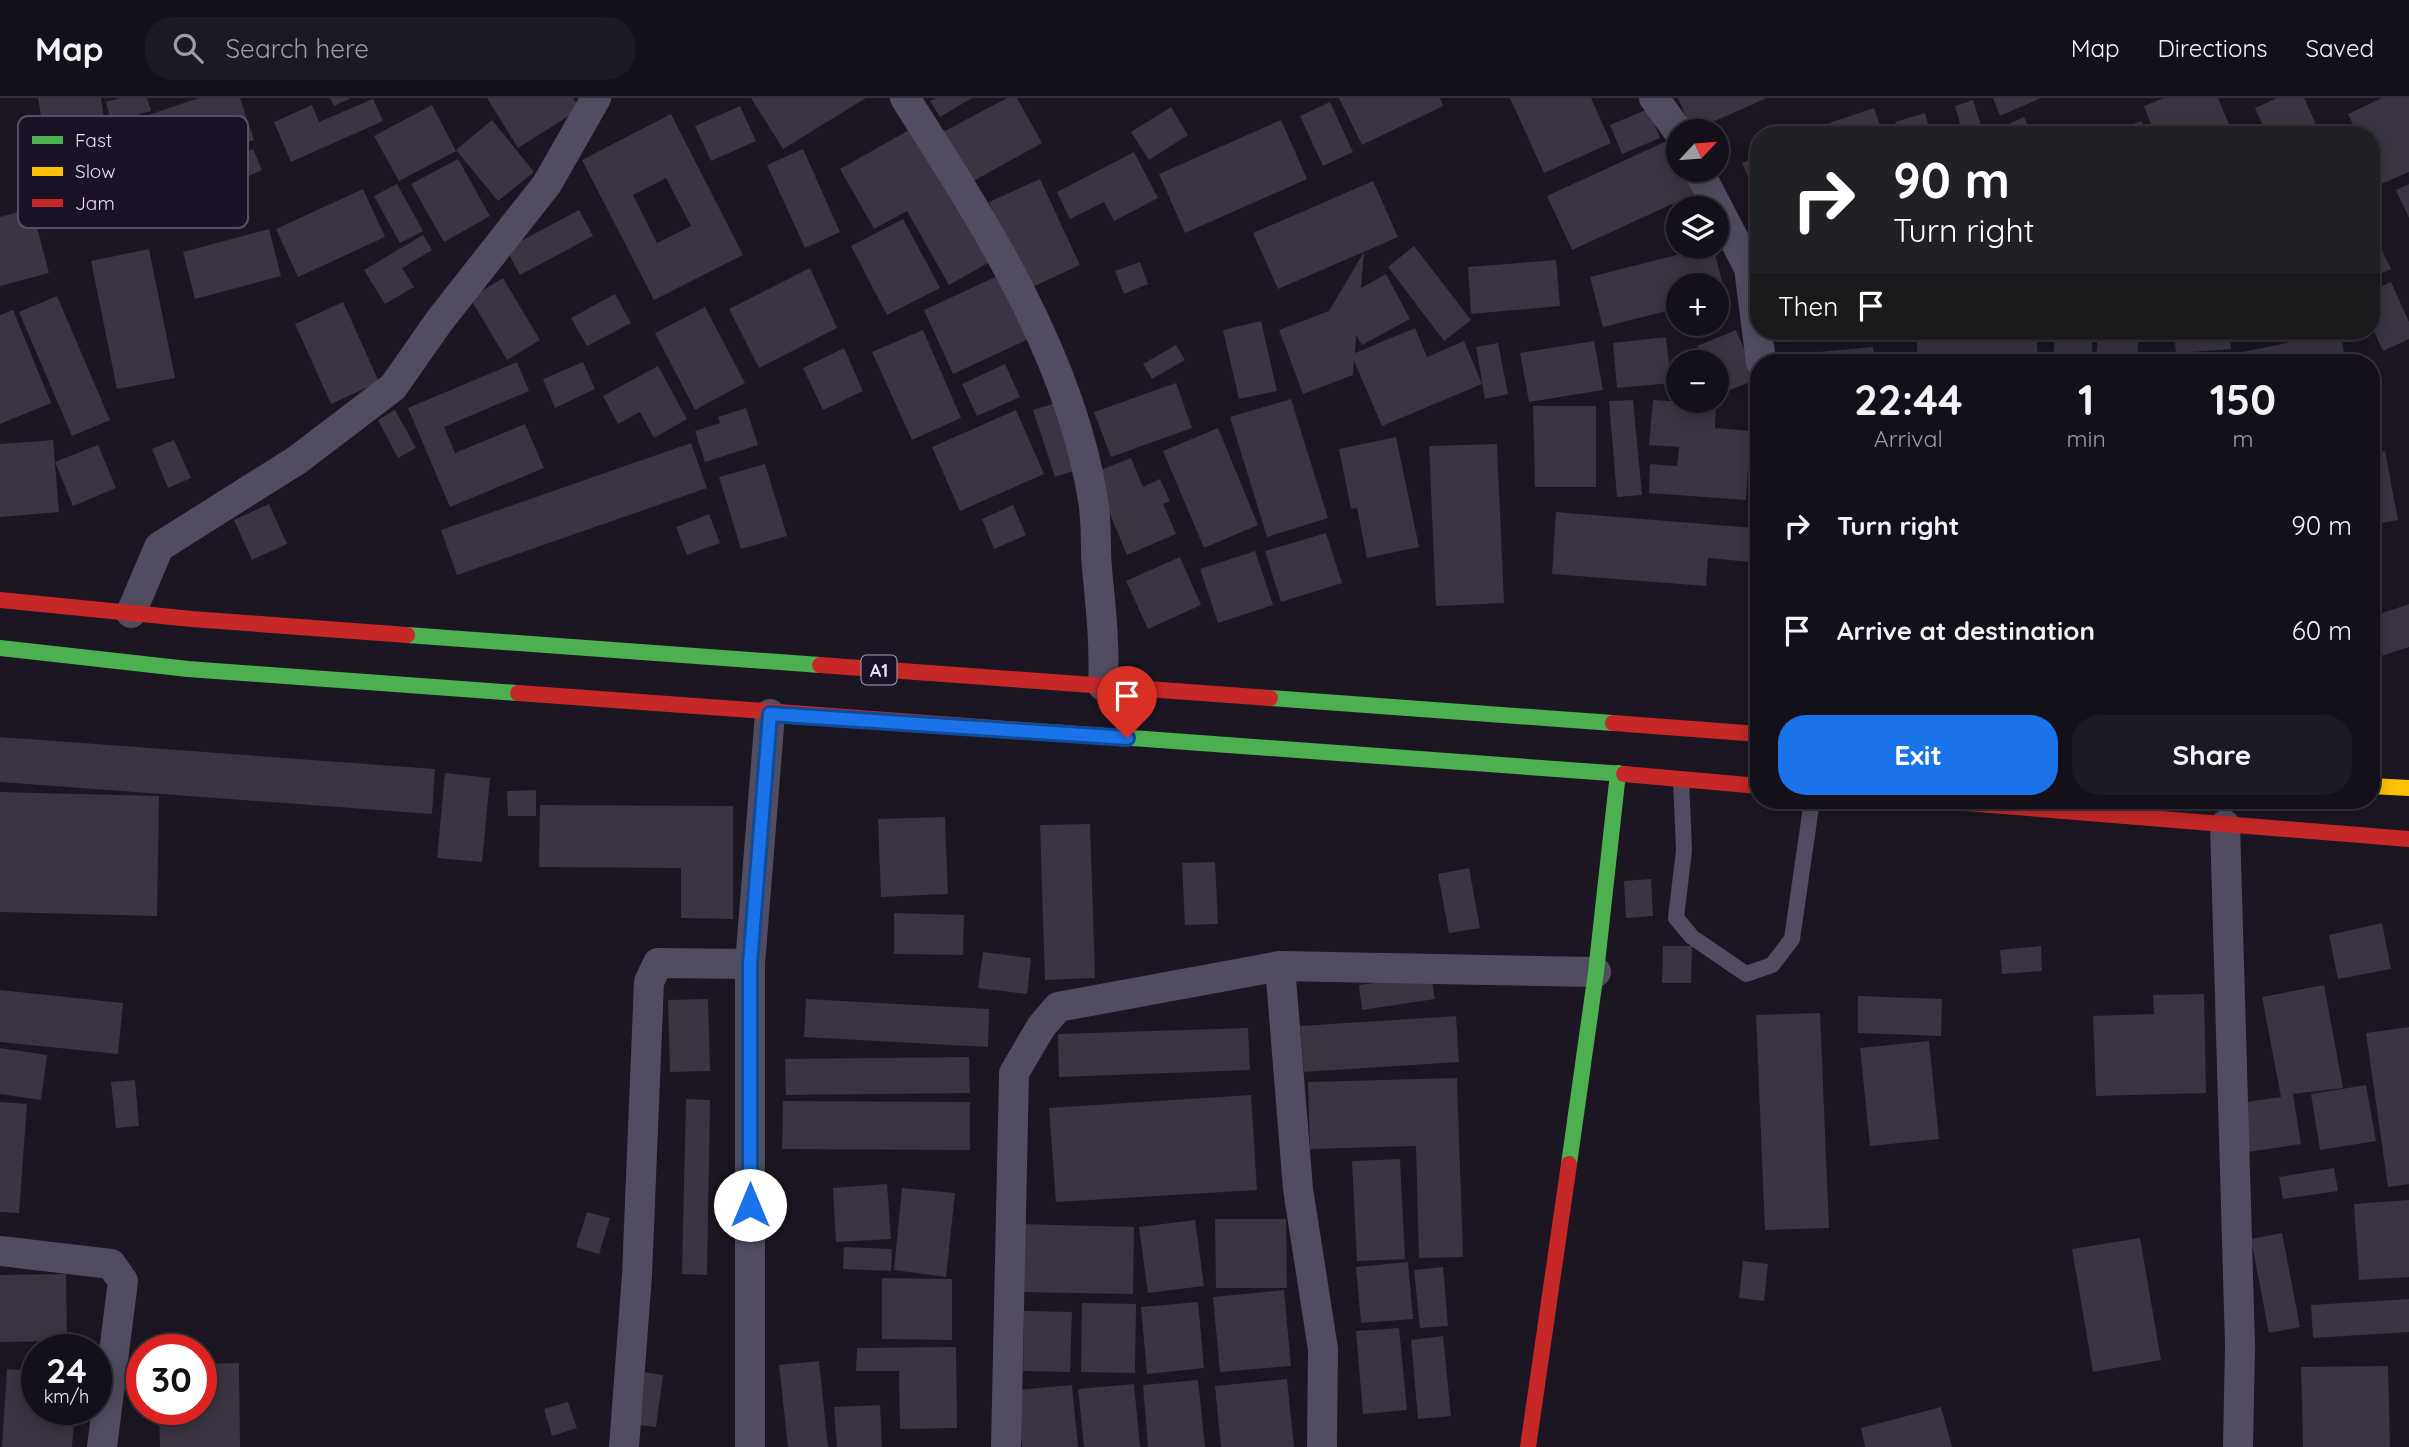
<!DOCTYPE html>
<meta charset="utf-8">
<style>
body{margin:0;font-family:Quicksand,sans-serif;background:#1d1922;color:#f1f3f6;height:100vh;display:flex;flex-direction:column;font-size:26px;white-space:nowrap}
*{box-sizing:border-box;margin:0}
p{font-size:23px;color:#9d9da2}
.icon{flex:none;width:38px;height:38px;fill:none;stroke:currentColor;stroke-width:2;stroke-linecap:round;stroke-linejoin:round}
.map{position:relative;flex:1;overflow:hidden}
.details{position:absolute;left:1750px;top:256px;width:630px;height:455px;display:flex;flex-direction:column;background:#141019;border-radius:28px;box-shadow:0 4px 18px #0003,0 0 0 2px #333038}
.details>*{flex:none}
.banner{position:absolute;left:1750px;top:28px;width:630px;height:214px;border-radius:28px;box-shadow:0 4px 18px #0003,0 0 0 2px #333038;background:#202124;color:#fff;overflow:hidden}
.needle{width:46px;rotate:64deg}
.controls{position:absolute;left:1666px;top:21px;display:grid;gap:14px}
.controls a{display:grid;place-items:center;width:63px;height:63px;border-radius:50%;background:#141019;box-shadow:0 4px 18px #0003,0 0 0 2px #333038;font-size:35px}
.speed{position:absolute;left:21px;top:1236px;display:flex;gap:14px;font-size:35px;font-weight:700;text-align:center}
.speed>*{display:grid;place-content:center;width:91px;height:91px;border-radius:50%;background:#141019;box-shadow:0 4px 18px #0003,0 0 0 2px #333038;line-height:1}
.speed small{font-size:18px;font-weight:400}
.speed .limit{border:10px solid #d22;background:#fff;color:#111}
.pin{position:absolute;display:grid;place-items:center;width:60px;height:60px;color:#fff;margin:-72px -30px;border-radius:50% 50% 50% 0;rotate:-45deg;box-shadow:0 0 7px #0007}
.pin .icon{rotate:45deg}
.me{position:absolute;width:77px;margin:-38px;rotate:0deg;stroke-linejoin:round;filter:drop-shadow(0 0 5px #0008)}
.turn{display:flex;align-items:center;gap:24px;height:147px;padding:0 28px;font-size:32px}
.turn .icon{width:91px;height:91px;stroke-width:2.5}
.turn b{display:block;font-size:49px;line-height:60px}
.then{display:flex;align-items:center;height:66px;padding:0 28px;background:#0003;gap:14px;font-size:26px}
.eta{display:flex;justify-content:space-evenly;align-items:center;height:119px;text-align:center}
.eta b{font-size:42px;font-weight:800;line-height:49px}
.button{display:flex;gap:14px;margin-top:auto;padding:14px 28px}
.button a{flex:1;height:80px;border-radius:28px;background:#1a73e8;color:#fff;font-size:28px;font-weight:800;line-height:80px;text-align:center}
.button a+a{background:#1d1922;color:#f1f3f6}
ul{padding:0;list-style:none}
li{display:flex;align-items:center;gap:21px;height:105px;padding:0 28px}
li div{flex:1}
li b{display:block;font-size:26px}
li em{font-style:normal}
header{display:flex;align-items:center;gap:42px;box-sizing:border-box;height:98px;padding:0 35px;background:#141019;border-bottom:2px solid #333038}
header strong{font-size:33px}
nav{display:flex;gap:38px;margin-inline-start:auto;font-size:24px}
.search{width:490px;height:63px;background:#1d1922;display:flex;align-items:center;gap:18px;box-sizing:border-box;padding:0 24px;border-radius:28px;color:#9d9da2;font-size:26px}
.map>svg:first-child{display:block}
.building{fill:#3b3442;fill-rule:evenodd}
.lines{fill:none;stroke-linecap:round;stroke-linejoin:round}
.lane{stroke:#524c60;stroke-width:16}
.street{stroke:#524c60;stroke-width:30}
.fast{stroke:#4caf50;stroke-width:16}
.slow{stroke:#ffc107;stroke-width:16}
.jam{stroke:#c62828;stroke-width:16}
.route-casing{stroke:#114b97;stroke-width:18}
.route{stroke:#1a73e8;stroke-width:12}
.labels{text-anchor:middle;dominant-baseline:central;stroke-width:7;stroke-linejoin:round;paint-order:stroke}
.shield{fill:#1b1225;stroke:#aa9ebb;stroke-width:2}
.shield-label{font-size:18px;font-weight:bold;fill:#e7dafb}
.key{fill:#1b1225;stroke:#584e65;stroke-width:2}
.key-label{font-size:19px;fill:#e7dafb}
</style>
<header>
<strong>Map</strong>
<div class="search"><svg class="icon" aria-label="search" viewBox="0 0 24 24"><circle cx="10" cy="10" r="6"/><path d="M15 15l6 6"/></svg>Search here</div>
<nav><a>Map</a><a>Directions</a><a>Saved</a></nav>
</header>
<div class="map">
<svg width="2409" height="1349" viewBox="0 0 2409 1349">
<rect width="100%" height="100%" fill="#1b1621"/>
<g class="building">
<path d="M38,0H101L104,20L43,30Z"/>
<path d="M120,0H147L151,13L111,24L106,4Z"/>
<path d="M199,0H240L254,42L169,71L151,16Z"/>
<path d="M330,0H351L334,8Z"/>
<path d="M487,0H573L580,11L518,50Z"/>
<path d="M751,0H866L783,51Z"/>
<path d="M936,0H972L940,19L930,3Z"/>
<path d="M1007,0H1017L1042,45L968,86L941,35Z"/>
<path d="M1339,0H1440L1443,8L1362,47Z"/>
<path d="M1510,0H1591L1611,45L1544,75Z"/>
<path d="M1678,0H1767L1692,33Z"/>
<path d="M1993,0H2041L2000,18Z"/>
<path d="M2164,0H2218L2233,36L2155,37L2144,8Z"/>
<path d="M2277,0H2304L2319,33L2310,37H2267L2255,10Z"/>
<path d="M2382,0H2409V74L2381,86L2371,65V37H2358L2348,16Z"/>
<path d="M373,1L383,23L291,64L274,24L312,7L319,24Z"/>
<path d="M1973,2L1984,37H1963L1955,8Z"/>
<path d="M1330,4L1353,54L1323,68L1300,18Z"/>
<path d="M432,7L456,53L399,83L374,38Z"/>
<path d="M740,8L756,43L711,63L695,28Z"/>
<path d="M1171,9L1188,37L1149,62L1131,34Z"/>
<path d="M1874,10L1883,37H1824L1821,28Z"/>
<path d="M1648,11L1660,40L1622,56L1610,27Z"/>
<path d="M1925,15L1931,37H1899L1895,24Z"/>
<path d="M671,16L743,157L654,202L582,62ZM666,80L691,128L657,145L633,97Z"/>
<path d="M2024,19L2032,37H1998L1996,32Z"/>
<path d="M492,22L534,74L498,103L456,52Z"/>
<path d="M1281,22L1307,81L1185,135L1159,76Z"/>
<path d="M2142,23L2146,37H2098V36Z"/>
<path d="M918,27L993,162L949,187L907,113L874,131L840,71Z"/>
<path d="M1671,41L1678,56V72H1685L1696,95L1572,152L1547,98Z"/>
<path d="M253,51L262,72L232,86L223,64Z"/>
<path d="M803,51L840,134L805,150L767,67Z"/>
<path d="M1134,54L1158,100L1114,123L1104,104L1070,121L1057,94Z"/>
<path d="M1759,58V104L1742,65Z"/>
<path d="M458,61L490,118L444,144L411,86Z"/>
<path d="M1040,81L1080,167L1028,191L989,104Z"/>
<path d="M1373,83L1398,139L1278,191L1253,135Z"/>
<path d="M397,86L423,133L400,145L374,98Z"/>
<path d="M2409,86V120L2396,92Z"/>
<path d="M363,91L385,139L298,179L276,131Z"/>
<path d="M32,110L49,175L0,188V119Z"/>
<path d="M579,112L593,138L520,177L506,151Z"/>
<path d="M903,121L940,190L887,217L851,148Z"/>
<path d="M2371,129L2391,171L2371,180Z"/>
<path d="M269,131L281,178L195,201L183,154Z"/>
<path d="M423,137L432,152L402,170L414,189L385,206L364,172Z"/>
<path d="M1414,148L1471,222L1444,243L1388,169Z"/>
<path d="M1708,149H1713L1726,198L1717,201V187H1678V210L1603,229L1590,179Z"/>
<path d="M149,151L175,280L117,291L91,163Z"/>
<path d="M1364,154L1361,190L1386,176L1410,221L1362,247L1356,237L1355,255L1415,230L1427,259L1464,243L1482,286L1382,328L1354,263L1353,277L1303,296L1279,232L1329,213Z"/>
<path d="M1556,162L1560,208L1471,216L1468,169Z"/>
<path d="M1140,164L1148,186L1124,196L1115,173Z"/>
<path d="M810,170L837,230L759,270L729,211Z"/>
<path d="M1002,176L1031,240L953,276L924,212Z"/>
<path d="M503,180L540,242L507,262L470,200Z"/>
<path d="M2391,184L2409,224V241L2383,253L2371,227V193Z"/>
<path d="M615,196L631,225L587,248L571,220Z"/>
<path d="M57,198L110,322L72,338L19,214Z"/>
<path d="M343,204L379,284L331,306L295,226Z"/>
<path d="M705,209L745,285L695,312L655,235Z"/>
<path d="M13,212L51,305L0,326V217Z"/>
<path d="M1261,223L1277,293L1239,301L1223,232Z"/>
<path d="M923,232L961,320L912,342L872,254Z"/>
<path d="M1736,232L1757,281L1718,297L1717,264H1704L1697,248Z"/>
<path d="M1916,233H2036L2038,264H1918Z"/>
<path d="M2055,233H2093L2091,264H2053Z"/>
<path d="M2098,233H2139L2137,264H2096Z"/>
<path d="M2174,233H2229L2231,251L2176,255Z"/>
<path d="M2340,234L2346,264H2235L2233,256Z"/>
<path d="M1666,239L1671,285L1617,290L1613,245Z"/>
<path d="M1594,243L1603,292L1529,304L1520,255Z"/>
<path d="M1498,245L1508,296L1485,301L1476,249Z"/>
<path d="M1176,247L1185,262L1152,281L1143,266Z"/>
<path d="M1873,249L1875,264H1788L1787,257Z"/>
<path d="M844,250L863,293L823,312L803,270Z"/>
<path d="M517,264L529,293L444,329L455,355L525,326L544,370L450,409L408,310Z"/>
<path d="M583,264L595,291L555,310L543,281Z"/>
<path d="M1005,266L1020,299L977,318L962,286Z"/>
<path d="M658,268L687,321L654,340L640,314L618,326L603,298Z"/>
<path d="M1176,285L1192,330L1111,359L1094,314Z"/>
<path d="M1291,301L1328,420L1267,439L1230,319Z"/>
<path d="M1633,302L1642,397L1617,399L1609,303Z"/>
<path d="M1653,302L1716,306L1715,330L1750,333L1746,402L1649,395L1650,366L1677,368L1679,349L1649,347Z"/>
<path d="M1062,303L1083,370L1055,379L1033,312Z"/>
<path d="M1533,308H1596V389H1535Z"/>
<path d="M746,310L758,347L705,364L695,333L720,325L718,319Z"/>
<path d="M395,312L416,350L398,360L378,322Z"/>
<path d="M1016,312L1044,376L960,413L932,349Z"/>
<path d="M1218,330L1258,427L1204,450L1163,353Z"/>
<path d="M1396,339L1419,449L1367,460L1357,410L1351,411L1339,351Z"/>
<path d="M53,342L59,414L0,419V346Z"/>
<path d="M174,342L191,380L168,390L152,351Z"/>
<path d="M691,345L707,390L457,477L441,432Z"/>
<path d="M1497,346L1504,505L1436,508L1429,348Z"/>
<path d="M98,347L116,390L73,408L55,364Z"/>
<path d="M2385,353L2398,422L2371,427V355Z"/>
<path d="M1131,360L1143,389L1160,381L1170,403L1163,406L1176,436L1127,457L1093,375Z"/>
<path d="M765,366L787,438L741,451L719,379Z"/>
<path d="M269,406L287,446L252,462L234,422Z"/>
<path d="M1013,407L1026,437L994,451L982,421Z"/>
<path d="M1556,414L1754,430L1751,464L1708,460L1706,488L1552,476Z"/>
<path d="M709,416L720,445L687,457L676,429Z"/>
<path d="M1326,435L1342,485L1281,504L1265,453Z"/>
<path d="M1255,453L1273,507L1218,525L1200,471Z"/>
<path d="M1180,459L1201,507L1148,531L1126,483Z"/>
<path d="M2409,506V549L2378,559L2371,539V519Z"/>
<path d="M0,639L435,671L432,716L0,684Z"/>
<path d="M445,675L490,680L482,764L437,760Z"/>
<path d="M536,692V718H508L507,693Z"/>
<path d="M0,694L159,698L157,818L0,814Z"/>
<path d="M540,707L733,708V821L681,820V770L539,769Z"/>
<path d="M945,719L948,796L881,799L878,721Z"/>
<path d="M1090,726L1095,880L1045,882L1040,727Z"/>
<path d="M1215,764L1218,826L1185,827L1182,765Z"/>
<path d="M1469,770L1480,830L1449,835L1438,776Z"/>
<path d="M1651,781L1653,818L1626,820L1624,783Z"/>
<path d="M894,815L964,817L963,857L894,856Z"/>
<path d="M2382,825L2391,871L2338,881L2329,837Z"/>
<path d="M1663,848H1692L1691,885H1662Z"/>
<path d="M2041,848L2042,873L2002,876L2000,852Z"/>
<path d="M983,854L1031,860L1027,896L978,890Z"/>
<path d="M1431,877L1435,901L1362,912L1359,887Z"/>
<path d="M2324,887L2343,990L2293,996L2301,1046L2248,1054L2240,1005L2281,999L2262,899Z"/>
<path d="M0,892L123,905L118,956L0,944Z"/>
<path d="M2204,896L2206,995L2096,998L2093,918L2154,916L2153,897Z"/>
<path d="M1858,898L1942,901L1941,938L1858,935Z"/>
<path d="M708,901L710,973L670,974L668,902Z"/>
<path d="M806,901L989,911L988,949L804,939Z"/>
<path d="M1820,915L1829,1130L1765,1132L1756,917Z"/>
<path d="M1456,918L1459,964L1304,974L1300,928Z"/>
<path d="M2409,929V1086L2388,1089L2366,935Z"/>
<path d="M1248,930L1250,972L1059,979L1058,936Z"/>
<path d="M1929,943L1939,1041L1870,1048L1860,950Z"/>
<path d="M0,950L47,957L41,1002L0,996Z"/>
<path d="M969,959L970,995L786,997L785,961Z"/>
<path d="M1457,980L1463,1159L1419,1160L1416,1048L1310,1051L1308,984Z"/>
<path d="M135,982L139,1028L116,1030L111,984Z"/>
<path d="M2366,987L2376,1043L2320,1052L2311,996Z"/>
<path d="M1251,997L1257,1092L1056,1104L1049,1010Z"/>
<path d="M686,1001L710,1002L707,1177L682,1176Z"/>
<path d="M783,1003L970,1004V1052L782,1051Z"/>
<path d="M0,1004L27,1006L19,1115L0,1114Z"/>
<path d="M1400,1061L1405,1161L1357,1163L1352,1063Z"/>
<path d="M2334,1070L2338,1093L2283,1101L2279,1079Z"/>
<path d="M887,1086L891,1141L836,1144L833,1090Z"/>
<path d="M902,1090L955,1095L946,1179L894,1172Z"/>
<path d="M2409,1102V1179L2359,1182L2354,1106Z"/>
<path d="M587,1114L610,1120L599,1156L576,1149Z"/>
<path d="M1215,1121H1286L1287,1190H1216Z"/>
<path d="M1195,1122L1204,1188L1148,1195L1139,1129Z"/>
<path d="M1020,1126L1134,1129L1133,1196L1019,1194Z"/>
<path d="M2282,1135L2300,1229L2269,1235L2251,1141Z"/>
<path d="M2140,1140L2161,1262L2093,1274L2072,1151Z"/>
<path d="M844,1149L892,1151L891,1173L843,1171Z"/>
<path d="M1743,1163L1768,1166L1764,1203L1739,1200Z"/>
<path d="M1408,1164L1413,1221L1361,1225L1356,1169Z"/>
<path d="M1443,1169L1448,1228L1420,1230L1414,1172Z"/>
<path d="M66,1176L67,1243L0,1244V1177Z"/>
<path d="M882,1180L952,1181V1242L882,1241Z"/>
<path d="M1284,1192L1291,1268L1220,1274L1213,1199Z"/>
<path d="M2409,1201V1234L2313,1240L2311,1207Z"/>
<path d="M1198,1204L1204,1270L1147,1276L1141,1209Z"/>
<path d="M1082,1205L1136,1206L1135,1275L1081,1274Z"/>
<path d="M1024,1213L1072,1214L1070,1274L1023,1273Z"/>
<path d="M1399,1230L1407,1312L1363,1316L1356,1233Z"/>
<path d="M1443,1238L1451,1318L1418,1321L1411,1242Z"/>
<path d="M956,1249L957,1330L900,1331L899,1273H856L857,1250Z"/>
<path d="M819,1263L828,1349H788L779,1267Z"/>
<path d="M239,1265L240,1349H160L159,1311H201V1266Z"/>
<path d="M2388,1268L2390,1349H2303L2301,1269Z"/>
<path d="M7,1271L37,1273V1311H75L72,1349H2Z"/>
<path d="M636,1273L663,1277L656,1329L630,1326Z"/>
<path d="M1287,1281L1294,1349H1221L1215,1288Z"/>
<path d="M1198,1282L1205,1349H1148L1143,1287Z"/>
<path d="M1134,1286L1140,1349H1084L1078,1291Z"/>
<path d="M1072,1287L1078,1349H1022L1017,1292Z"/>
<path d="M568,1304L577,1330L552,1338L544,1311Z"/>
<path d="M880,1307L882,1349H837L834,1309Z"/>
<path d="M1941,1309L1952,1349H1865L1861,1330Z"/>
</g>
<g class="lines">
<path class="lane" d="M1681,681L1684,752L1676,820L1692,839L1746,876L1772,867L1792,841L1812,702"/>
<g class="street">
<path d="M905,0C983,122 1070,257 1093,402C1097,425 1095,448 1097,471C1101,511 1105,548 1103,588"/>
<path d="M1654,0L1678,33"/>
<path d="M1698,72L1749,170L1761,264"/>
<path d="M131,515L159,449L297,362L393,289L440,222L547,86L596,0"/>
<path d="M2225,727L2240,1247L2238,1349"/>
<path d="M1280,868L1298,1091L1323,1251L1322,1349"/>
<path d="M0,1153L111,1166L123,1183L102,1349"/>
<path d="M624,1349L637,1177L649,884L658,865L750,866"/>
<path d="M750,1349V866L770,616"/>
<path d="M1006,1349L1014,975L1041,929L1058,909L1280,868L1596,874"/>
</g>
<g class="fast">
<path d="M407,537L820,567"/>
<path d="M0,550L188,571L518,595"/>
<path d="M1270,600L1613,625"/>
<path d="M1050,634L1624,676"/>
<path d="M1569,1066L1596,874L1618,675"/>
</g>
<path class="slow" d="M2371,688L2409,690"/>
<g class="jam">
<path d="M0,502L192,521L407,537"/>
<path d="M820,567L1270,600"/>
<path d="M518,595L1050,634"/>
<path d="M1613,625L1759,636"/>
<path d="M1624,676L1759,688"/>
<path d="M1928,702L2409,741"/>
<path d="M1528,1349L1569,1066"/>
</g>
</g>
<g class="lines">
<defs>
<path id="route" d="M750,1107V866L770,616L1127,640"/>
</defs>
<use href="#route" class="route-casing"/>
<use href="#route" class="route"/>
</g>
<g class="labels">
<rect class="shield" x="861.5" y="557.5" width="35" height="29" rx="5"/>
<g class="shield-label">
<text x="879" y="572">A1</text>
</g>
</g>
<rect x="18" y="18" width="230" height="112" rx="10" class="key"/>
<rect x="32" y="38" width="31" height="8" fill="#4caf50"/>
<rect x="32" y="69" width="31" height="9" fill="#ffc107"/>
<rect x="32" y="101" width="31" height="8" fill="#c62828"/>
<g class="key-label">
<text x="75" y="49">Fast</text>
<text x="75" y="80">Slow</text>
<text x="75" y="112">Jam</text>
</g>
</svg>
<div class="controls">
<a><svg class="needle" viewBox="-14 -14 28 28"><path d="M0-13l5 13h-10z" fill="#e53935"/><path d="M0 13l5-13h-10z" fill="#9d9da2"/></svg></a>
<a><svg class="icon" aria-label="layers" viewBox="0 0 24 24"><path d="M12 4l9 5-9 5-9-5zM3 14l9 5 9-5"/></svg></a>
<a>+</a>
<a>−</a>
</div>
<div class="speed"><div>24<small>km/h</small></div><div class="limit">30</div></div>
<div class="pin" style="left:1127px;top:640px;background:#d93025"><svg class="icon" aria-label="arrive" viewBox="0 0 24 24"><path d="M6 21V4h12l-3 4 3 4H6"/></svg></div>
<svg class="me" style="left:750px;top:1107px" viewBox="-20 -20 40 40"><circle r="19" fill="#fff"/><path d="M0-13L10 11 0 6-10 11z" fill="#1a73e8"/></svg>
<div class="banner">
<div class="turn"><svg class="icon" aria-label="right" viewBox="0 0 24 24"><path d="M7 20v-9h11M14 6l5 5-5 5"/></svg><div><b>90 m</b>Turn right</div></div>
<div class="then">Then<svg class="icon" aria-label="arrive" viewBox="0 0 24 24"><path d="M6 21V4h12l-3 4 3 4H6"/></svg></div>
</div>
<section class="details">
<div class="eta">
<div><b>22:44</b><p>Arrival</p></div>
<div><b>1</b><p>min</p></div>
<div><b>150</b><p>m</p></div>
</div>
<ul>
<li><svg class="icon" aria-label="right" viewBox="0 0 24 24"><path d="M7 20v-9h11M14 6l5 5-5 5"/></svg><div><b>Turn right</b></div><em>90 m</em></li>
<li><svg class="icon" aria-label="arrive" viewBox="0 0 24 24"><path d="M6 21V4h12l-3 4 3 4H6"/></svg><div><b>Arrive at destination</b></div><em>60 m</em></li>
</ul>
<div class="button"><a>Exit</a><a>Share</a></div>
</section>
</div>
